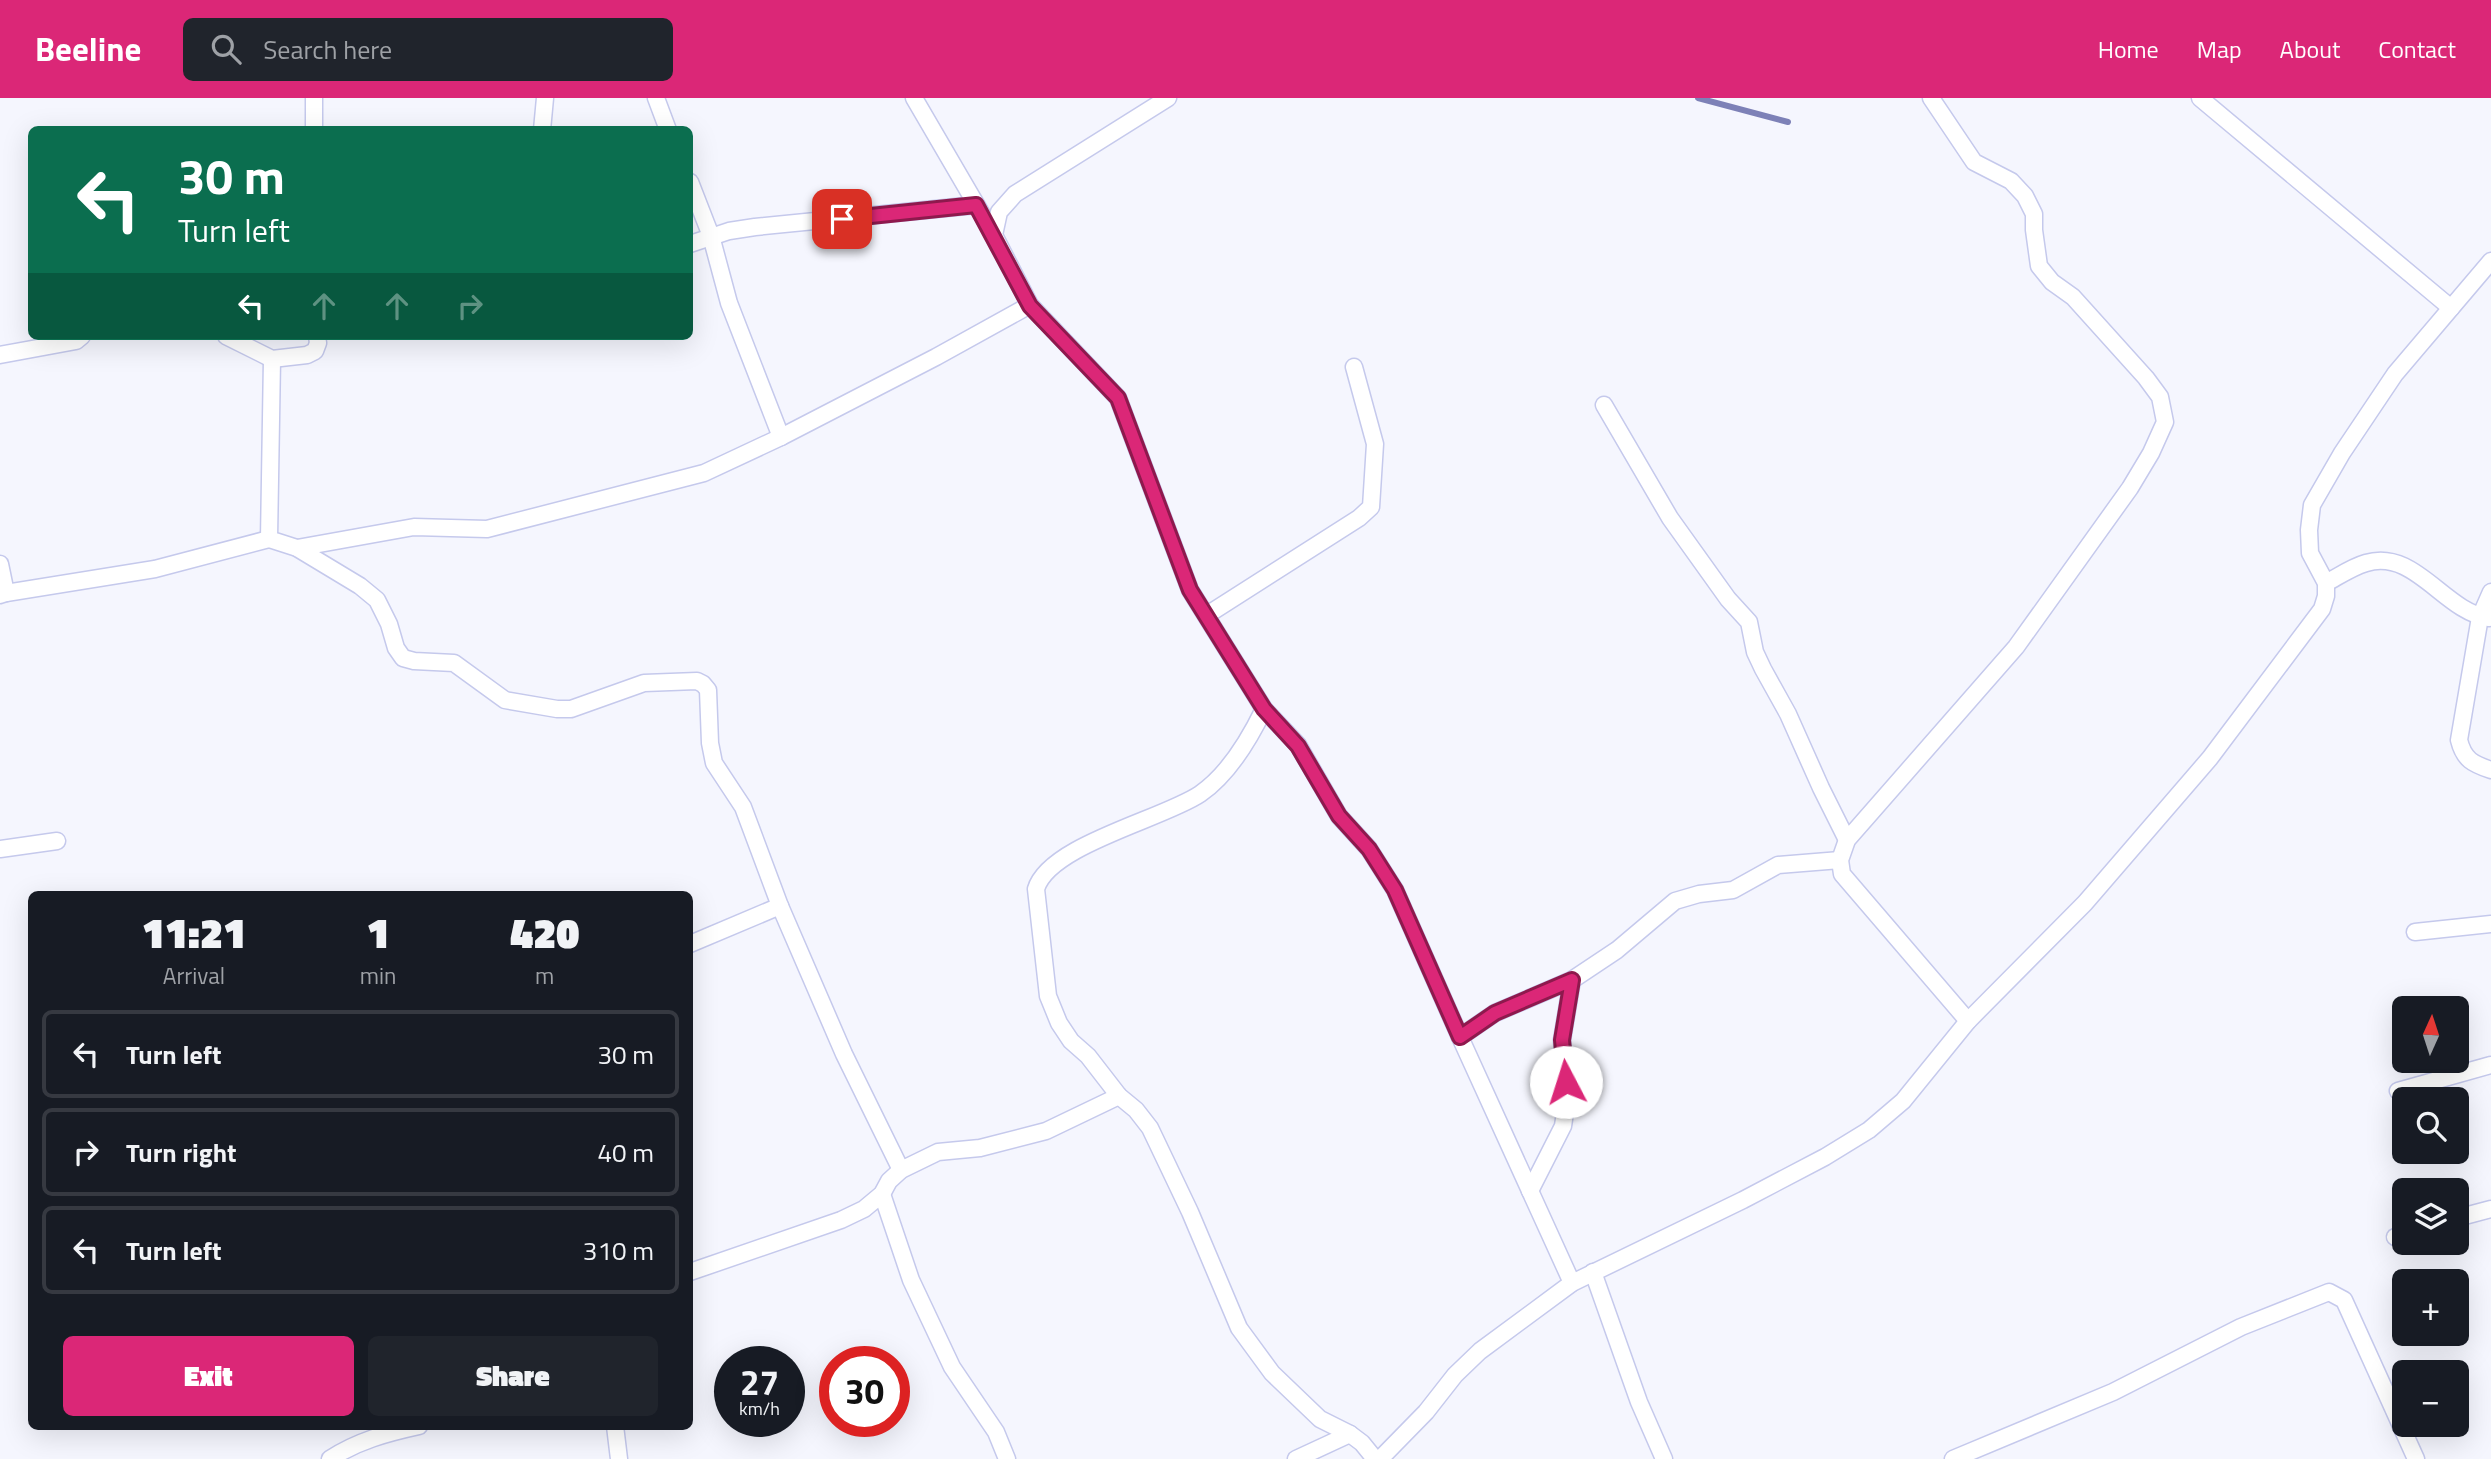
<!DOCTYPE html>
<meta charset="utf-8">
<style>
body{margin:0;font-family:"Titillium Web",sans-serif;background:#20242c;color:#f1f3f6;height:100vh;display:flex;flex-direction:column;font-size:26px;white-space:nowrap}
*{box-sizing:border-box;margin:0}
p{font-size:23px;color:#9ea1a6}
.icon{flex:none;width:38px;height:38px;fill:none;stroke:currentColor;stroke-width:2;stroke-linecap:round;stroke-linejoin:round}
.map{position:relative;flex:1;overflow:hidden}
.drawer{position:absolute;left:28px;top:793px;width:665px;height:539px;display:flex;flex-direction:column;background:#171b24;border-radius:10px;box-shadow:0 7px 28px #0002}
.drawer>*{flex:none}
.hud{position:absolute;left:28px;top:28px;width:665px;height:214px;border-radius:10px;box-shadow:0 7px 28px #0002;background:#0b6e4f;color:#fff;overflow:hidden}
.needle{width:46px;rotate:3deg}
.controls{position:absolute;left:2392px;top:898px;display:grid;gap:14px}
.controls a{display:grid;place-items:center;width:77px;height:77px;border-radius:10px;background:#171b24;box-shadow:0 7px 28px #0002;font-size:35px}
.speed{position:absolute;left:714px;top:1248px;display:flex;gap:14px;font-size:35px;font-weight:700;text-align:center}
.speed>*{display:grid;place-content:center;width:91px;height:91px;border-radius:50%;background:#171b24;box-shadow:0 7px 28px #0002;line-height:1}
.speed small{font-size:18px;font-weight:400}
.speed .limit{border:10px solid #d22;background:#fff;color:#111}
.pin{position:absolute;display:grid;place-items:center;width:60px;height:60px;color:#fff;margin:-30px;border-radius:14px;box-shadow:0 4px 10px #0006}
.me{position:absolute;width:77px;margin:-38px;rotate:355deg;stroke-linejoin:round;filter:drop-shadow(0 0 5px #0008)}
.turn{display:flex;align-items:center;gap:24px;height:147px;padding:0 35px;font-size:32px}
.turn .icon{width:91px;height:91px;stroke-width:2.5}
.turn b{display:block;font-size:49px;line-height:60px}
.lanes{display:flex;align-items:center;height:66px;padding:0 35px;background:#0003;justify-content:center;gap:35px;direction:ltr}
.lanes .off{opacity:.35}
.eta{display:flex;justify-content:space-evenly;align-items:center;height:119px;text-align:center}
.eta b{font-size:42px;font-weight:800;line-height:49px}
.cta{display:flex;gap:14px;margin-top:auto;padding:14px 35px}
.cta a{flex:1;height:80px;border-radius:10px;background:#db2777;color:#fff;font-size:28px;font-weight:800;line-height:80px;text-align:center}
.cta a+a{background:#20242c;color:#f1f3f6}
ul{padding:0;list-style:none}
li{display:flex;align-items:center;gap:21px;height:88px;margin:0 14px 10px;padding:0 21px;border:4px solid #363941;border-radius:10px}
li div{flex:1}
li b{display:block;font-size:26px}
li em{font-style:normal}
header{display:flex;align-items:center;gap:42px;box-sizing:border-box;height:98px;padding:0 35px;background:#db2777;color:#fff}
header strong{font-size:33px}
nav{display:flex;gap:38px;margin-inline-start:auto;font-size:24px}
.search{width:490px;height:63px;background:#20242c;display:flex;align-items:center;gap:18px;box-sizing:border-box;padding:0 24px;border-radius:10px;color:#9ea1a6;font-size:26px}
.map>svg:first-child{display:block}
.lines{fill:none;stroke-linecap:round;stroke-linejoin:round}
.stream{stroke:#7d81b7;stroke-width:6}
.minor-casing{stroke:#c5c9ec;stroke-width:19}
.minor{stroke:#fff;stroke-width:16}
.route-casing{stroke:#8e194d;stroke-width:18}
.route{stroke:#db2777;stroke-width:12}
</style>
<header>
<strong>Beeline</strong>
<div class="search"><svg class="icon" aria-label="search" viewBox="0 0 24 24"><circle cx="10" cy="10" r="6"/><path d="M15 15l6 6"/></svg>Search here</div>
<nav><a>Home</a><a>Map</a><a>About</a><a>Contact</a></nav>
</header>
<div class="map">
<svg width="2491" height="1361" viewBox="0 0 2491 1361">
<rect width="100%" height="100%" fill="#f5f6fe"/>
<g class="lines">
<path class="stream" d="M1698,0L1788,24"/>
<defs>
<g id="minor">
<path d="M656,0L668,32"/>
<path d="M914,0L994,137"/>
<path d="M1168,0L1015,96L999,114L994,137L1030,207L1118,300L1190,492L1264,611C1249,642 1229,676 1200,696C1163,721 1049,747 1036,791L1048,898L1059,925L1071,943L1088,958L1119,998L1136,1012L1150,1030L1190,1114L1239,1230L1272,1275L1320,1321L1350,1336L1362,1345L1375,1361"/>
<path d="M1931,0L1974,64L2011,83L2025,98L2034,116V132L2039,168L2052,184L2073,199L2146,280L2160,299L2165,324L2151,355L2130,390L2016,549L1847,742L1840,762L1842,776L1968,923"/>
<path d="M2200,0L2451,210"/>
<path d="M314,32V0"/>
<path d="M542,32L545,0"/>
<path d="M690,84L711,138L729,205L781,339"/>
<path d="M690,146L729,133L755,129L976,107"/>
<path d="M226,238L272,261L307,257L315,253L318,245L317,238"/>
<path d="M0,257L76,243L82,238"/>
<path d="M272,261L269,441L297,450L360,488L377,502L389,526L396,550L403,560L414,563L454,565L505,602L557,611H571L644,585L697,583L703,586L708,592L710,645L714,665L743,709L780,808L844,956L901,1072"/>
<path d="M1604,307L1670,420L1728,501L1749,524L1755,554L1763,571L1788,616L1821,690L1847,742"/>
<path d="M297,450L414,429L487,431L704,375L781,339L936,259L1030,207"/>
<path d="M0,466L6,495L0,497"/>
<path d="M2326,485C2339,478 2352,469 2366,465C2415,450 2444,514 2489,520"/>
<path d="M2491,494L2480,519L2459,642C2464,662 2473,666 2491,672"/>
<path d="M6,495L155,471L269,441"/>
<path d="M1207,517L1359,420L1371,409L1375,346L1354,269"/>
<path d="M1264,611L1298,647L1339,718L1369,751L1395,792L1460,939L1572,1185"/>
<path d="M0,751L57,743"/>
<path d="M2415,834L2491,826"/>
<path d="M690,846L780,808"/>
<path d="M1460,939L1495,915L1572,882L1617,852L1675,803L1699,796L1733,792L1778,767L1840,762"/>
<path d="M2398,993L2491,967"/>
<path d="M1530,1093L1563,1028L1567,1001L1562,942L1572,882"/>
<path d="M882,1096L911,1182L952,1269L996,1334L1007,1361"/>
<path d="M2457,1120L2491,1111"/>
<path d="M2395,1139L2404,1136"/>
<path d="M690,1174L841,1122L864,1111L882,1096L889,1083L901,1072L938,1054L980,1050L1046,1033L1119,998"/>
<path d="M1593,1174L1639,1304L1664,1361"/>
<path d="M615,1328L619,1361"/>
<path d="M330,1361C357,1343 387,1335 419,1328"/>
<path d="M1296,1361L1350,1336"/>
<path d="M1380,1361L1426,1314L1455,1277L1480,1253L1572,1185L1743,1102L1825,1059L1869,1032L1903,1003L1968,923L2085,805L2210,660L2322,511L2326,498V485L2310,455L2309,432L2312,407L2342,355L2395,276L2491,163"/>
<path d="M1953,1361L2113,1294L2241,1229L2329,1194L2344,1202L2416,1361"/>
</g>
</defs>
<use href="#minor" class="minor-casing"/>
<use href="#minor" class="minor"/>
</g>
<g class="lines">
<defs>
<path id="route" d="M842,121L976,107L1030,208L1118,300L1190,492L1264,611L1298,648L1339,718L1369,751L1395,792L1460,939L1495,915L1572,882L1562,942L1566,984"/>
</defs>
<use href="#route" class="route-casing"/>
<use href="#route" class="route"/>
</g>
</svg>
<div class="controls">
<a><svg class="needle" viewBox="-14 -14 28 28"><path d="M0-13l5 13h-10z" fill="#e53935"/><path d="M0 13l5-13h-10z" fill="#9ea1a6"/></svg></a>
<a><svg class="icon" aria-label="search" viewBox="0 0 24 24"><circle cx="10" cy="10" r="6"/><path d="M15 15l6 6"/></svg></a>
<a><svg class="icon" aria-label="layers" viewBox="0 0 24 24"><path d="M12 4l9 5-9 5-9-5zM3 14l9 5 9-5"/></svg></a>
<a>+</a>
<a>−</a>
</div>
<div class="speed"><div>27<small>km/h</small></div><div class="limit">30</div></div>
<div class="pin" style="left:842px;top:121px;background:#d93025"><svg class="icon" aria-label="arrive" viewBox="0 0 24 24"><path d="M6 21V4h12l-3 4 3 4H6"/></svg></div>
<svg class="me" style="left:1566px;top:984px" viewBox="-20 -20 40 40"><circle r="19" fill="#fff"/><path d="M0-13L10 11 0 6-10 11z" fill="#db2777"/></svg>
<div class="hud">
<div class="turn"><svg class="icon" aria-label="left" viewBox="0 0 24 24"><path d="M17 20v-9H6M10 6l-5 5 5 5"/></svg><div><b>30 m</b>Turn left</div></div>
<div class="lanes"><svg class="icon" aria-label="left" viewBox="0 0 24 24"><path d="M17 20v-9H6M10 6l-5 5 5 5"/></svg><svg class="icon off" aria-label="ahead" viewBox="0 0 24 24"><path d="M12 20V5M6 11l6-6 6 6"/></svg><svg class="icon off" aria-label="ahead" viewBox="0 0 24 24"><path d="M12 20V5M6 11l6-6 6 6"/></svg><svg class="icon off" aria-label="right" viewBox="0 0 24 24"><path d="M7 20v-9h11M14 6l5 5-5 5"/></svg></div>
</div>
<section class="drawer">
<div class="eta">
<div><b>11:21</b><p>Arrival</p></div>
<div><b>1</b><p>min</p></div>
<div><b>420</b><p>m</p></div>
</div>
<ul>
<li><svg class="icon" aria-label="left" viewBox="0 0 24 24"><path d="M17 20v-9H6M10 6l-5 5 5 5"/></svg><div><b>Turn left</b></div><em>30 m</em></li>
<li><svg class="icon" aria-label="right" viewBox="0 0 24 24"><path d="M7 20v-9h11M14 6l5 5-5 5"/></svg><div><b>Turn right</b></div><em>40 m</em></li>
<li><svg class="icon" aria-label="left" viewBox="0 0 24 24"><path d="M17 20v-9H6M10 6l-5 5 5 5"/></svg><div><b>Turn left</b></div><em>310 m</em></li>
</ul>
<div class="cta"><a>Exit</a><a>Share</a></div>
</section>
</div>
